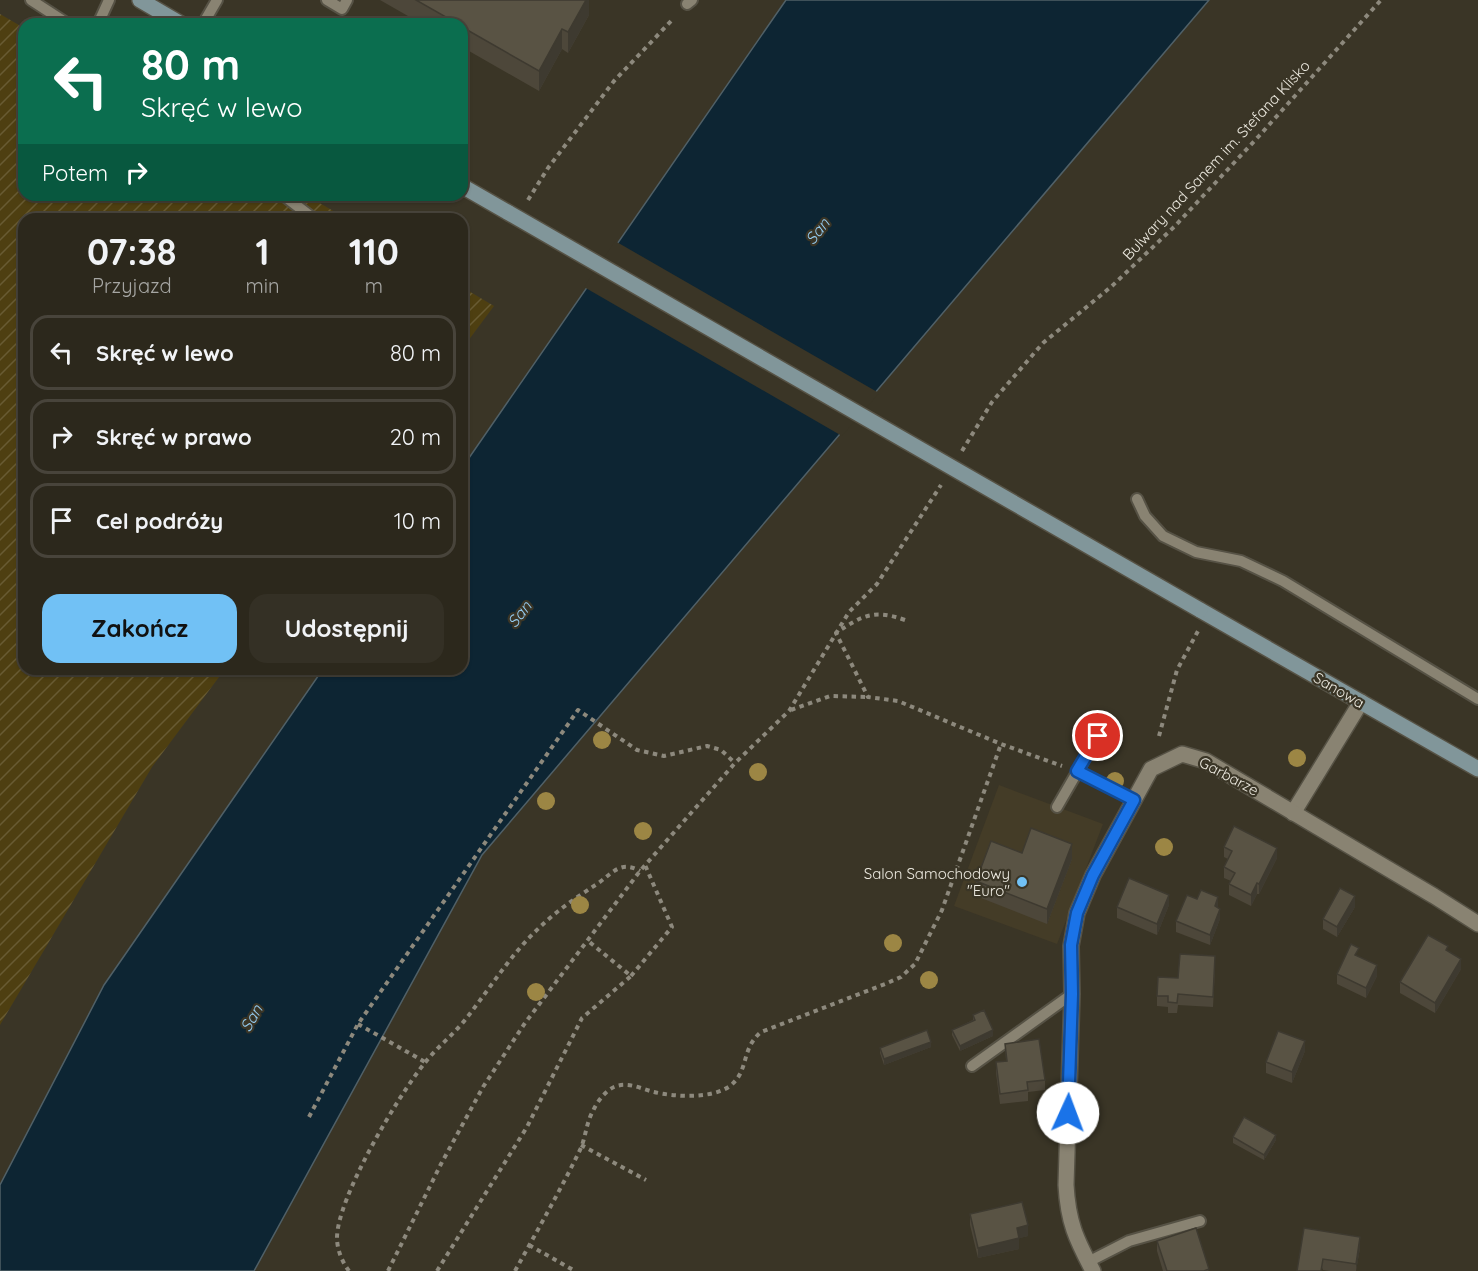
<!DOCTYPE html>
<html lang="pl">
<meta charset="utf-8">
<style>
body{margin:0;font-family:Quicksand,sans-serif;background:#343025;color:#f1f3f6;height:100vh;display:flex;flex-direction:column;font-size:22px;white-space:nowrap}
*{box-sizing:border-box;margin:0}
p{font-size:20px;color:#a6a6a3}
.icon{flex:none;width:33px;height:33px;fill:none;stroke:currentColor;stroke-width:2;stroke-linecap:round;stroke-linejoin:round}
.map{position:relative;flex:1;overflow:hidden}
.side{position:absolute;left:18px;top:213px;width:450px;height:462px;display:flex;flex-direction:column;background:#2c281c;border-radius:18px;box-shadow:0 2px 4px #0004,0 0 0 2px #48443b}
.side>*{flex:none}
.banner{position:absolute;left:18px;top:18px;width:450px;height:183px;border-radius:18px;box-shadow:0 2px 4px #0004,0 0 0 2px #48443b;background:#0b6e4f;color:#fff;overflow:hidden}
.pin{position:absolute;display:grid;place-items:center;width:51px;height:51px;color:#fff;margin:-26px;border:3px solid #fff;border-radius:50%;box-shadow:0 2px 6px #0007}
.me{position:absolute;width:66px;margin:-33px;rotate:2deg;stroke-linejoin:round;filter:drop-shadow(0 0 4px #0008)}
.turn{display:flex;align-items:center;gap:21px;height:126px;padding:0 24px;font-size:27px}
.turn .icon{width:78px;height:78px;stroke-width:2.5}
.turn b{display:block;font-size:42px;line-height:51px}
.then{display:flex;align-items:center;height:57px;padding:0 24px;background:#0003;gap:12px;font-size:22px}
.eta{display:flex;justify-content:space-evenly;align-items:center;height:102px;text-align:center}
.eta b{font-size:36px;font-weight:800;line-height:42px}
.primary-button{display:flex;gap:12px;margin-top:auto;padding:12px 24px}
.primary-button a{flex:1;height:69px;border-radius:18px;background:#71c1f5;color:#111;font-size:24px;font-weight:800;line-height:69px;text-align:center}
.primary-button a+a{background:#343025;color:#f1f3f6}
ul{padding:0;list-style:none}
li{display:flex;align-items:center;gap:18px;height:75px;margin:0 12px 9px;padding:0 12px;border:3px solid #48443b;border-radius:18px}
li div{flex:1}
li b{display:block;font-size:22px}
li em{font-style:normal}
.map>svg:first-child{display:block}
.built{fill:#443c27}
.garden{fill:url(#garden-furrows)}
.water{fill:#0d2533;stroke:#506067;stroke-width:1.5}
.pier{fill:#3a3526}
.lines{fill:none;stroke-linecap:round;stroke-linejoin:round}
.lane-casing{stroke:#565245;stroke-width:14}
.street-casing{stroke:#565245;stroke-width:18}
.secondary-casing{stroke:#565245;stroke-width:18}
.path{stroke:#8d897d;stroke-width:4;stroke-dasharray:4.5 4.5;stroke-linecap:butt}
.lane{stroke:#898372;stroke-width:10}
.street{stroke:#898372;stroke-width:15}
.secondary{stroke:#81969a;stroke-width:15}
.secondary-bridge-casing{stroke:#565245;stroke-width:18;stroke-linecap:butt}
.secondary-bridge{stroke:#81969a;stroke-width:15}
.tree{fill:#9c8644}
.wall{fill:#4d473a}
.shaded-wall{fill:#3e3a30}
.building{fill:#595344;stroke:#3e3a30;stroke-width:1.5}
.route-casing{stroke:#114b97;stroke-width:15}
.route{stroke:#1a73e8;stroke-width:10}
.poi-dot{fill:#71c1f5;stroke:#3a3526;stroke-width:2}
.labels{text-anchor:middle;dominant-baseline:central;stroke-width:4.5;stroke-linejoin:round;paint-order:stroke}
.street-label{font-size:15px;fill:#edeae0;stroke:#3a3526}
.poi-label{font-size:15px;fill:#edeae0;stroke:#3a3526;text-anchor:end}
.water-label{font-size:16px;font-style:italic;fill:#96cef4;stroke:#3a3526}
</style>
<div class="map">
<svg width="1478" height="1271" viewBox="0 0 1478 1271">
<defs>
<pattern id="garden-furrows" width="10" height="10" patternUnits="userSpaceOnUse" patternTransform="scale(1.5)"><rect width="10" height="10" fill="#4e3f11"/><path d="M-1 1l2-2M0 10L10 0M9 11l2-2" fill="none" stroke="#685b33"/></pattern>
</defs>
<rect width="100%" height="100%" fill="#3a3526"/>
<path class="built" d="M999,785L1103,824L1057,944L954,906Z"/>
<g class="garden">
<path d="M0,14L24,28V195H306L347,219H24V669H225L152,767L0,1025Z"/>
<path d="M462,287L494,306L462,349Z"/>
</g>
<path class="water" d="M786,0H1209L482,855L254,1271H0V1185L104,985L323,669H462V468Z"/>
<path class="pier" d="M615,241L879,393L842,436L584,287Z"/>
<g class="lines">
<defs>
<g id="lane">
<path d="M31,0L68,24"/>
<path d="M327,0L342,9L347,0"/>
<path d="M687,4L692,0"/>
<path d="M98,24L109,0"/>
<path d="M203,24L217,0"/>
<path d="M283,195L314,219"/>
<path d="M1137,499L1145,516L1163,536L1196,552L1241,561L1283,581L1478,699"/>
<path d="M1077,771L1134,800"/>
<path d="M1057,807L1098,736"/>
<path d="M972,1066L1072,994"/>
<path d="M1088,1262L1129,1241L1200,1221"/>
</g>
<g id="street">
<path d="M1293,813L1361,702"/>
<path d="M1093,1271C1076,1239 1068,1222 1066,1185L1072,994L1071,946L1077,913L1093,875L1151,769L1182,754L1206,761L1434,896L1478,924"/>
</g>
<g id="secondary">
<path d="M140,0L181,24"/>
<path d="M462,186L509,213"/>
<path d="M1200,610L1478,769"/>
</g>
</defs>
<use href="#lane" class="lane-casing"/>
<use href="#street" class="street-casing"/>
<use href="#secondary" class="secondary-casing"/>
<g class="path">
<path d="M528,200L548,168L614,81L674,18"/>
<path d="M962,451L992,402L1043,343L1112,286L1175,226L1259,136L1381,0"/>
<path d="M905,620C874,609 863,615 836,633L868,697L898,701L1001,744L1062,766"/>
<path d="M791,710L830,696L868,697"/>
<path d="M1159,736L1177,670L1198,631"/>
<path d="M631,976L672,927L645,865"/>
<path d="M358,1024L425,1062"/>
<path d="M309,1117L358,1024L578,710L637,750L664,756L707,746L721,750L735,763"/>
<path d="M581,1145L646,1180"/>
<path d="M529,1245L575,1271"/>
<path d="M349,1271C342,1262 337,1249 337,1238C337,1198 398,1096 424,1064C436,1048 452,1036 465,1020C489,990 510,955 539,928C556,911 577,897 597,884C613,873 620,860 640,871"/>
<path d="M388,1271L441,1164L483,1087L525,1023L640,871L735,763L789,711L849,612L877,584L941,485"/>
<path d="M437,1271L527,1127L582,1018L631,976L587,940"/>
<path d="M515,1271C537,1231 560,1191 580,1150C586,1137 586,1123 593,1111C597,1102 605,1091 614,1087C628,1081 641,1089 654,1092C675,1097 712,1099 730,1086C750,1070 740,1050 761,1032L885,984L901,977L915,964L942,910L1001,744"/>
</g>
<use href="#lane" class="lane"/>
<use href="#street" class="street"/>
<use href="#secondary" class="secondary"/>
<defs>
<path id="secondary-bridge" d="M509,213L1200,610"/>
</defs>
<use href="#secondary-bridge" class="secondary-bridge-casing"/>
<use href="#secondary-bridge" class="secondary-bridge"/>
</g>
<g class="tree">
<circle cx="602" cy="740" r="9"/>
<circle cx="1297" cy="758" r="9"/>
<circle cx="758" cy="772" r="9"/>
<circle cx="1115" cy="781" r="9"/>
<circle cx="546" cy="801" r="9"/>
<circle cx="643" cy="831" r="9"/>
<circle cx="1164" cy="847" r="9"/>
<circle cx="580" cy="905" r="9"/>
<circle cx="893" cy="943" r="9"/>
<circle cx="929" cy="980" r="9"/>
<circle cx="536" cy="992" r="9"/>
</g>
<g class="wall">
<path d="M380,0H589V15L568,53L562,49L539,91L462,47V24H422Z"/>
<path d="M1224,847L1277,858L1259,894H1257L1251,906L1229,895V884L1231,881L1224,878V867L1228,859L1224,857Z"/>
<path d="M1022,853L1072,859L1047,924L976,896V881Z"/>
<path d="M1169,905L1157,935L1117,918V907Z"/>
<path d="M1355,907L1337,937L1323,929V919Z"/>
<path d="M1218,908L1220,919L1210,945L1176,932V921Z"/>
<path d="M1448,951L1461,969L1435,1013L1400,993V982Z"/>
<path d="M1359,957L1377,976L1366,998L1337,984V974Z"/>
<path d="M1215,967L1213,1007L1178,1005L1177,1013H1168V1007L1157,1006V996L1178,978Z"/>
<path d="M973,1015L993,1036L960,1051L952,1035V1030L973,1020Z"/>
<path d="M1005,1044L1045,1080V1090L1028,1092V1101L1000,1104L996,1073V1062L1006,1061Z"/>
<path d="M931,1047L884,1065L880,1053V1048Z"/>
<path d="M1305,1051L1292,1083L1266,1073V1062Z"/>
<path d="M1233,1137L1276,1140L1264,1160L1233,1143Z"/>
<path d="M970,1214L1028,1236L1019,1238V1249L978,1258L970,1225Z"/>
<path d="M1304,1228L1360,1248L1356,1271H1330L1323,1270Z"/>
<path d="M1157,1241L1209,1271H1163L1157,1251Z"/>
</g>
<g class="shaded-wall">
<path d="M586,0H589V15L568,53V32Z"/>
<path d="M562,29V49L539,91V71Z"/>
<path d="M1072,844V859L1047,924V909Z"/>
<path d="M1277,848V858L1259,894V884Z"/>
<path d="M1257,883V894L1251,906V895Z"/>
<path d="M1169,895V905L1157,935V924Z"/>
<path d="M1355,896V907L1337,937V927Z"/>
<path d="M1218,897V908L1215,906Z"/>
<path d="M1220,909V919L1210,945V935Z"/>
<path d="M1461,959V969L1435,1013V1003Z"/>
<path d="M1377,965V976L1366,998V988Z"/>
<path d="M993,1030V1036L960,1051V1046Z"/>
<path d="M1305,1041V1051L1292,1083V1072Z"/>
<path d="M931,1042V1047L884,1065V1059Z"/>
<path d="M1276,1135V1140L1264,1160V1155Z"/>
<path d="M1028,1225V1236L1017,1239V1228Z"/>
<path d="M1360,1237V1248L1356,1271V1264Z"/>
<path d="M1019,1238V1249L978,1258V1248Z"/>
</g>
<g class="building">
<path d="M416,0H586L568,32L562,29L539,71L462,27V24H458Z"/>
<path d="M1234,826L1277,848L1259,884L1257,883L1251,895L1229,884L1235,873L1224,867L1232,851L1224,847Z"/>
<path d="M1031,828L1072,844L1047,909L976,881L991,841L1022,853Z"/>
<path d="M1129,878L1169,895L1157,924L1117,907Z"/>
<path d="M1340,888L1355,896L1337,927L1323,919Z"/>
<path d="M1201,890L1218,897L1215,906L1220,909L1210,935L1176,921L1187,895L1197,899Z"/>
<path d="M1428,935L1448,946L1446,950L1461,959L1435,1003L1400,982Z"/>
<path d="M1351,944L1359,948L1355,955L1377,965L1366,988L1337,974Z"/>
<path d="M1180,954L1215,956L1213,997L1178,994L1177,1003L1168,1002V996H1157L1158,977L1178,978Z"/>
<path d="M984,1010L993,1030L960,1046L952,1030L975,1020L973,1015Z"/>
<path d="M927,1030L931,1042L884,1059L880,1048Z"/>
<path d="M1278,1031L1305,1041L1292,1072L1266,1062Z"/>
<path d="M1039,1039L1045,1080L1027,1082L1028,1090L1000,1094L996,1062L1007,1061L1005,1044Z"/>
<path d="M1244,1117L1276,1135L1264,1155L1233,1137Z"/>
<path d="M1022,1202L1028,1225L1017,1228L1019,1238L978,1248L970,1214Z"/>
<path d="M1196,1228L1209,1269L1204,1271H1167L1157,1241Z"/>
<path d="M1304,1228L1360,1237L1356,1264L1323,1259L1321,1271H1297Z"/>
</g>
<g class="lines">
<defs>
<path id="route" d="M1068,1113L1072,994L1071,945L1077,913L1093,875L1134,800L1077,771L1098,736"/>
</defs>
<use href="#route" class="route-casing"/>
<use href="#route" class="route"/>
</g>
<circle class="poi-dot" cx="1022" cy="882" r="6"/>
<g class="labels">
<g class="street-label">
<text transform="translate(1216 160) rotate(-47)">Bulwary nad Sanem im. Stefana Klisko</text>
<text transform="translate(1339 690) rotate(30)">Sanowa</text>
<text transform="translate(1229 776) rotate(28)">Garbarze</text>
</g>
<g class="poi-label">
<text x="1010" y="873">Salon Samochodowy<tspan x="1010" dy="17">"Euro"</tspan></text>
</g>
<g class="water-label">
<text transform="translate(817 231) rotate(-52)">San</text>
<text transform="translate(519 614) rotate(-52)">San</text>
<text transform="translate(251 1018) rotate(-60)">San</text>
</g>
</g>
</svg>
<div class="pin" style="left:1098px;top:736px;background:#d93025"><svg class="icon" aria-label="arrive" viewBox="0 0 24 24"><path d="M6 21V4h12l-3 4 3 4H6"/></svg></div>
<svg class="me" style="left:1068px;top:1113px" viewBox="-20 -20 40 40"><circle r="19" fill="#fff"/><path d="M0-13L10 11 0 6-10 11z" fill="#1a73e8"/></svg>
<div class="banner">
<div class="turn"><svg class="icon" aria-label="left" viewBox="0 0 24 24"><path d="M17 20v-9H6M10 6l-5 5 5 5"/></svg><div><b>80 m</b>Skręć w lewo</div></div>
<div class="then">Potem<svg class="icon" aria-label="right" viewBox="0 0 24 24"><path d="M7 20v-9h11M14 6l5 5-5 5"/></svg></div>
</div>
<section class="side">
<div class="eta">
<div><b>07:38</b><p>Przyjazd</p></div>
<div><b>1</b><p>min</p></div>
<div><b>110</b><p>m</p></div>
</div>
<ul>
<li><svg class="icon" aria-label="left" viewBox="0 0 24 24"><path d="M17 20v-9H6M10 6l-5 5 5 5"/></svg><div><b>Skręć w lewo</b></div><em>80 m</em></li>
<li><svg class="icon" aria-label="right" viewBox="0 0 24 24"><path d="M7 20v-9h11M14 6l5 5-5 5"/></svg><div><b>Skręć w prawo</b></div><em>20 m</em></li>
<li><svg class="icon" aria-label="arrive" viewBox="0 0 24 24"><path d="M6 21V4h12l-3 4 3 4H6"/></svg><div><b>Cel podróży</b></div><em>10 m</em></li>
</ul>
<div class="primary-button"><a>Zakończ</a><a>Udostępnij</a></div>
</section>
</div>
